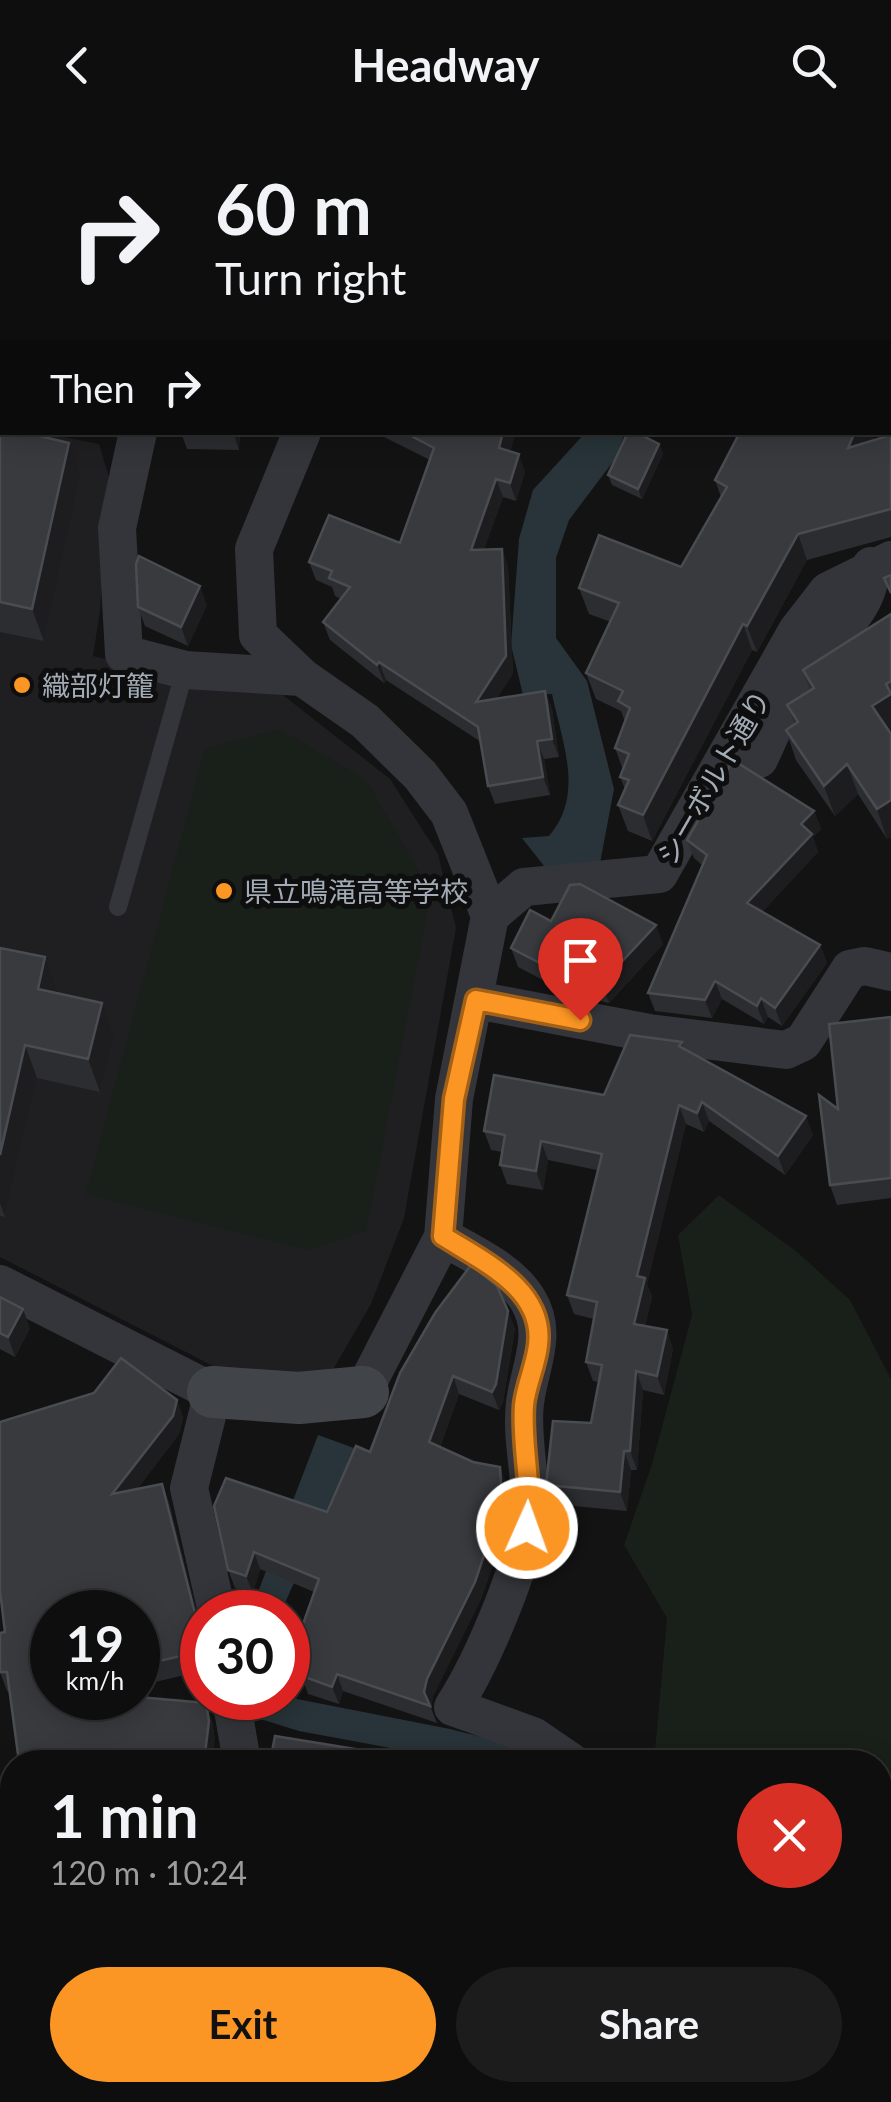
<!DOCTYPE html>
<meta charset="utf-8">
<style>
body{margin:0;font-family:Lato,"Noto Sans JP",sans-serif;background:#1c1c1d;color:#f1f3f6;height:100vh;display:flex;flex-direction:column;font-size:38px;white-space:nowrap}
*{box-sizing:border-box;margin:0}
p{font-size:32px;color:#9b9c9e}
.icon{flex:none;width:55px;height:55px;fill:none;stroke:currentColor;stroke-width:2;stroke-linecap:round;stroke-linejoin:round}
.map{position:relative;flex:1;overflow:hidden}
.side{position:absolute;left:0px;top:1620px;width:892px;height:352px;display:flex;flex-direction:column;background:#0e0e0f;border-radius:40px 40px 0 0;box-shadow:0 5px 25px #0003,0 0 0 2px #2e2e2f}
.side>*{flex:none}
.hud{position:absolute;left:0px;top:0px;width:892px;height:305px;box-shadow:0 5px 25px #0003,0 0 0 2px #2e2e2f;background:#0e0e0f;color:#f1f3f6;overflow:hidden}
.speed{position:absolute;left:30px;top:1460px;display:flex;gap:20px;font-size:50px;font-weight:700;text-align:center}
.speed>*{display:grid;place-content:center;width:130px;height:130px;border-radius:50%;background:#0e0e0f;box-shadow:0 5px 25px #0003,0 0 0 2px #2e2e2f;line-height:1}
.speed small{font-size:25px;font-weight:400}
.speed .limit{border:15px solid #d22;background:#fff;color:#111}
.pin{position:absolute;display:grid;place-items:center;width:85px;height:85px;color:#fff;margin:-102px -42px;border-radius:50% 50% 50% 0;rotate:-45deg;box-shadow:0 0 10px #0007}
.pin .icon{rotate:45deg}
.me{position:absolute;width:110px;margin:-55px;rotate:2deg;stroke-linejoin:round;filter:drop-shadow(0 0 8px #0008)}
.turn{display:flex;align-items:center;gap:35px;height:210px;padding:0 50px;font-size:45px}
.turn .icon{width:130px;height:130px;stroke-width:2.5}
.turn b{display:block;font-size:70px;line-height:85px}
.then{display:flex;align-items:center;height:95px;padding:0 50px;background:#0003;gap:20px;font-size:38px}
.round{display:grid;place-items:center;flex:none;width:105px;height:105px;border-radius:52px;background:#1c1c1d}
.summary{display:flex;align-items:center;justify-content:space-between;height:170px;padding:0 50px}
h1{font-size:60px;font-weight:700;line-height:75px}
.action{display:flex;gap:20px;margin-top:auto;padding:20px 50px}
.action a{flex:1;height:115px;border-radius:60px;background:#fb9524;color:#111;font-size:40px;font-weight:700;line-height:115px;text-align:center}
.action a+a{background:#1c1c1d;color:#f1f3f6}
header{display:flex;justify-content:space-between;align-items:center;height:130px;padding:0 50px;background:#0e0e0f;font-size:45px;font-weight:700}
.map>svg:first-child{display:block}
.built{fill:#1f1f21}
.green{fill:#191f19}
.water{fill:#283439}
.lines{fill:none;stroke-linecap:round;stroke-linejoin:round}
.lane{stroke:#33353a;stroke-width:18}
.street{stroke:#33353a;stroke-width:38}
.secondary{stroke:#41454a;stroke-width:52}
.wall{fill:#2c2d30}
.shaded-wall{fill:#1d1d1f}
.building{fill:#393a3e;stroke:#494c51;stroke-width:2.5}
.route-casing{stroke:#a36117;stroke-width:25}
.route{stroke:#fb9524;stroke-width:18}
.poi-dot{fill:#fb9524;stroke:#0e0e0f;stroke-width:4}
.labels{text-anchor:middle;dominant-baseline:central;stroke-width:10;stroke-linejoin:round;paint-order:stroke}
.poi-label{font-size:28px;fill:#a3acb6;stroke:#0e0e0f;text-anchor:start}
.street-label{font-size:28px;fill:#a3acb6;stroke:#0e0e0f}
</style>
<header><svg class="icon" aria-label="back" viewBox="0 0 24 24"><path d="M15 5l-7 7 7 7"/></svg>Headway<svg class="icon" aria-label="search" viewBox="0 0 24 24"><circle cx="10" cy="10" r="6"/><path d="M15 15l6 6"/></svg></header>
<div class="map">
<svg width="891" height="1972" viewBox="0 0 891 1972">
<rect width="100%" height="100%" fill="#131314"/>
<path class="built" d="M0,294L2,302L43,303L99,314L109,347L100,481L93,526L200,552L283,565L390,649L438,724L456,798L404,1088L371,1174L327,1250L217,1238L0,1127Z"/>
<g class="green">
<path d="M280,599L366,650L431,762L366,1101L308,1120L86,1064L205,619Z"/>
<path d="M719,1065L796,1121L850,1170L891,1249V1972H887L880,1948V1632H654L667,1488L624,1415L652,1334L692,1185L678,1105Z"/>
</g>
<g class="water">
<path d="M585,303H625L615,329L569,390L556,428V508L587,551L614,659L600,733L548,741L522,708L549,706C585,665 562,612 552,564L523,565L511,515L519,409L533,360Z"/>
<path d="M318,1305L354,1318L281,1482H244L246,1471L255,1470Z"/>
<path d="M288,1563L297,1569L450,1599L545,1623L558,1632H466L299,1601L254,1587L251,1568H288Z"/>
</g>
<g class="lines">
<path class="lane" d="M118,777L185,540"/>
<g class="street">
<path d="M443,2L444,0"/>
<path d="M0,152H2"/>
<path d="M0,271H2"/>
<path d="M138,302L117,398L124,524L185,540L302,547"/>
<path d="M302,302L254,419L258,505L302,547L365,591L420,645L449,683L490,786L454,969L443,1107L363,1262"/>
<path d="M759,629C771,604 782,576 797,552C822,512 870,486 871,436"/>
<path d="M490,786L524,757L659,744L797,501L828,461L891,430"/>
<path d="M476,870L649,903L786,920L803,912L850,839L865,836L891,842"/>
<path d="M443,1107C472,1124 510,1140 528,1170C549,1204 529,1238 525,1273C521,1305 530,1340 530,1372C530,1423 481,1534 453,1577L533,1606L571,1632"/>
<path d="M0,1154L213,1262L189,1358L217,1482"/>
<path d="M231,1568L242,1632"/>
<path d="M269,1972L270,1960"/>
<path d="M644,1972L650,1960"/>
</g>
<path class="secondary" d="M213,1262L299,1268L363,1262"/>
</g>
<g class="wall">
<path d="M0,0H125V2H2V39H0Z"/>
<path d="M0,168H2V249L0,248Z"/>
<path d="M0,298L81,345L44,511L0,502Z"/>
<path d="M181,302H240L239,320L187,319Z"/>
<path d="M374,302H516L510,321L525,342L516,371L503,367L484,419H502L508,437L513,544L496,569L545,561L552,579L559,627L544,629L550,665L495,674L488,656L481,612L386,550L384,553L330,510L323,492L341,469L335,466L332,457L316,450L309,432L400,413L430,330Z"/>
<path d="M891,305V407L807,430L757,522L752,520L652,711L628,701L618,675L625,659L620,647L623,640L615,618L625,592L621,581L596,569L586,543L611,492L589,484L579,458L681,437L721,367L715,350Z"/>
<path d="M659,314L663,324L642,369L612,355L608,345Z"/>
<path d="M207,475L188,516L145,496L138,477Z"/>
<path d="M891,484V600L889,601L891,604V707L887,709L858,664L835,686L796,630L786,600L795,594L787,575L810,561L803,540Z"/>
<path d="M814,681L821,699L813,707L818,722L762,782L820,815L827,833L782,896L768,887L764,894L722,869L712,888L655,881L648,863L702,735L694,728L687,710Z"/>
<path d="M551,791L663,814L609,873L596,870L572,847L564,861L518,837L511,818Z"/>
<path d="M0,818L45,827L57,860L56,863L102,873L114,906L100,962L37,948L5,1087L0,1086Z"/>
<path d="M891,887V1068L837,1075L830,1055L838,979Z"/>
<path d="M682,912L684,919L813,1005L785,1045L709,991L704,1002L686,994L647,1154L652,1167L645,1196L673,1219L664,1265L643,1260L637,1340H631L627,1381L552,1374L546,1355L591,1293L599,1252L593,1251L586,1232L594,1189L574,1184L567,1165L597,1040L548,1030L543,1060L507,1054L500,1035L502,1022L491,1020L484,1001L604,965Z"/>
<path d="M0,1167L30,1198L15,1227L0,1219Z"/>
<path d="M515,1198L503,1272L499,1280L459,1264L440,1317L507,1355V1371L500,1414L481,1469L433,1566L431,1578L437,1593L343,1561L339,1574L308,1564L302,1547L298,1545L291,1528L314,1462L260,1439L253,1463L235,1458L228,1440L214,1376L327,1382L370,1322L400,1243Z"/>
<path d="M177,1270L183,1288L179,1304L137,1359L162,1354L169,1372L202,1503V1541L138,1556V1482H52V1568L212,1591L215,1610L7,1561L0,1542L5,1502Z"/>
<path d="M12,1706V1929H7L0,1911L9,1772L0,1774V1708Z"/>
<path d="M368,1960H594L598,1972H369Z"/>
<path d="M682,1960H779L776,1972H679Z"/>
</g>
<g class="shaded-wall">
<path d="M366,0H383L382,2H364Z"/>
<path d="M891,156V202L890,204V158Z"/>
<path d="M891,227V272L890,274V229Z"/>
<path d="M233,302H240L239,320Z"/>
<path d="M503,302H516L505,336L499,318Z"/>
<path d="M855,302H877L857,344L848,318Z"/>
<path d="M69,313L81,345L44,511L32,479Z"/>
<path d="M659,314L663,324L642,369L638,359Z"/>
<path d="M519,324L525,342L516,371L510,353Z"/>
<path d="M496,349L503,367L477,438L471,420Z"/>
<path d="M798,404L807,430L757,522L747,496Z"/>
<path d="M502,419L508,437L513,544L483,590L476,572Z"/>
<path d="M200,456L207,475L188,516L181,497Z"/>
<path d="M743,494L752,520L652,711L643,685Z"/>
<path d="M379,532L386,550L384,553L377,535Z"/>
<path d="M545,561L552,579L559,627L552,609Z"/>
<path d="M891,564V600L882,605L872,576Z"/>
<path d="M537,611L544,629L550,665L543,647Z"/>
<path d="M847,634L858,664L835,686L824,656Z"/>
<path d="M891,670V707L887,709L877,679Z"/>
<path d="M814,681L821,699L813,707L818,722L754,791L747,773L801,694Z"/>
<path d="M656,795L663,814L609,873L602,853Z"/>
<path d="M820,815L827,833L782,896L775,878Z"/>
<path d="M45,827L57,860L50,892L38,859Z"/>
<path d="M565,828L572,847L564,861L557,842Z"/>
<path d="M715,851L722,869L712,888L705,870Z"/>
<path d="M761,868L768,887L764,894L757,876Z"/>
<path d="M102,873L114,906L100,962L88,929Z"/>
<path d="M25,915L37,948L5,1087L0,1073V1025Z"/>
<path d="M702,972L709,991L704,1002L697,983Z"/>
<path d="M679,975L686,994L647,1154L652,1167L641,1213L634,1194L637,1146Z"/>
<path d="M806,986L813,1005L785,1045L778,1026Z"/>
<path d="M541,1011L548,1030L543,1060L536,1041Z"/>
<path d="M23,1179L30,1198L15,1227L8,1207Z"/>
<path d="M508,1181L515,1198L503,1272L499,1280L492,1262Z"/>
<path d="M667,1200L673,1219L664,1265L657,1246Z"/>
<path d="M636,1241L643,1260L637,1340L630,1321Z"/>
<path d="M453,1246L459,1264L435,1330L429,1312Z"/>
<path d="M177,1270L183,1288L179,1304L119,1382L112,1364Z"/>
<path d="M624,1321L631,1340L627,1381L620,1362Z"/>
<path d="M500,1337L507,1355V1371L500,1414L481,1469L433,1566L431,1578L424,1562L427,1549Z"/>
<path d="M162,1354L169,1372L202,1503V1511Z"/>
<path d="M254,1422L260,1439L253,1463L246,1446Z"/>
<path d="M337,1544L343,1561L339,1574L332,1557Z"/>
<path d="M206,1573L212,1591L215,1610L212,1632H204Z"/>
<path d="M240,1960H245L247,1972H240Z"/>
<path d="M763,1960H779L776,1972H763L761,1968Z"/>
</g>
<g class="building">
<path d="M0,0H120L121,2H2V20H0Z"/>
<path d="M150,0H366L364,2H148Z"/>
<path d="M489,0H700L699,2H488Z"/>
<path d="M733,0H891L890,158V2H732Z"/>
<path d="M0,168H2V232L0,231Z"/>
<path d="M0,298H2V302H23L69,313L32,479L0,472Z"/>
<path d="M404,302H503L499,318L519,324L510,353L496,349L471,420L502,419L506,526L476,572L545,561L552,609L537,611L543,647L488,656L478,597L379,532L377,535L323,492L350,457L329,448L332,441L309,432L329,385L400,413L434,318Z"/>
<path d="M628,302H635L659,314L638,359L608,345Z"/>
<path d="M740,302H855L848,318L891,305V379L798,404L747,496L743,494L643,685L618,675L629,650L620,647L629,624L615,618L630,578L618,571L623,561L586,543L619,473L579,458L599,405L681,437L727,357L715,350Z"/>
<path d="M139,426L200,456L181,497L138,477L136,434Z"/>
<path d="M891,445V463L884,448Z"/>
<path d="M891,484V551L886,554L891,564L872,576L891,604V670L877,679L847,634L824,656L786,600L798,592L787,575L814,558L803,540Z"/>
<path d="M733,630L814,681L801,694L812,704L747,773L820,815L775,878L761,868L757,876L715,851L705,870L648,863L707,725L687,710Z"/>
<path d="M580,754L656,795L602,853L589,851L565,828L557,842L511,818L530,780L551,791L570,755Z"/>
<path d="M0,818L45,827L38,859L102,873L88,929L25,915L0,1025Z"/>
<path d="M891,887V1048L830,1055L819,965L838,979L829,894Z"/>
<path d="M630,905L682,912L679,916L806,986L778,1026L702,972L697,983L679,975L637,1146L645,1148L634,1194L667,1200L657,1246L636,1241L630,1321H624L620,1362L546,1355L553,1291L591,1293L602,1235L586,1232L597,1172L567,1165L602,1024L541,1011L536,1041L500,1035L505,1005L484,1001L494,945L604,965Z"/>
<path d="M471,1135L497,1156L508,1181L496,1254L492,1262L453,1246L429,1312L473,1332L500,1337L501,1354L494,1396L475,1452L427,1549L424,1562L430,1576L337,1544L332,1557L302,1546L306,1533L291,1528L319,1449L254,1422L246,1446L228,1440L214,1376L226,1348L327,1382L356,1316L370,1322L400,1243L435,1183Z"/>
<path d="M0,1167L23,1179L8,1207L0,1203Z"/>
<path d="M121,1228L177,1270L173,1286L112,1364L162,1354L202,1511V1521L138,1536V1482H52V1556L44,1558L52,1559V1568L138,1567L206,1573L209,1591L204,1632H19L7,1542H0V1503L5,1502L0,1461V1292L94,1263Z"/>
<path d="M275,1606L435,1632H270Z"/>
<path d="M12,1706V1753L0,1754V1708Z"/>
<path d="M12,1761V1910L0,1911V1804Z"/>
<path d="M20,1960H240V1972H22Z"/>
<path d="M368,1960H585L582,1961L584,1972H369Z"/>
<path d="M682,1960H763L761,1968L745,1965L744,1972H679Z"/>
</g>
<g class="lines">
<defs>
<path id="route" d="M527,1398C533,1356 521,1316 524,1275C526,1255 536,1235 538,1215C545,1159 482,1131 443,1106L454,969L476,870L580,890"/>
</defs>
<use href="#route" class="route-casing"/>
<use href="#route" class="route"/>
</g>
<g class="poi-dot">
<circle cx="22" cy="555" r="10"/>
<circle cx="224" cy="761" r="10"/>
</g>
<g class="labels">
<g class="poi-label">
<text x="42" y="555">織部灯籠</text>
<text x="244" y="761">県立鳴滝高等学校</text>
</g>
<g class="street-label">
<text transform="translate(713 647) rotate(-60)">シーボルト通り</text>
</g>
</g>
</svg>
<div class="speed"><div>19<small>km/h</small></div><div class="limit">30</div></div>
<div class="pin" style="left:580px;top:890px;background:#d93025"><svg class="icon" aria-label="arrive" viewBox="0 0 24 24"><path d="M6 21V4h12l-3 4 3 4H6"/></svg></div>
<svg class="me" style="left:527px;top:1398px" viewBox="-20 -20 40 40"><circle r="17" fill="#fb9524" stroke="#fff" stroke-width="3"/><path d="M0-11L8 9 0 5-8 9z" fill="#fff"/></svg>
<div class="hud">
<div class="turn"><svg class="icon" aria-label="right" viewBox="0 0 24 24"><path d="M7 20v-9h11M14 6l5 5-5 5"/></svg><div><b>60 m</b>Turn right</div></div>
<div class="then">Then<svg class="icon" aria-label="right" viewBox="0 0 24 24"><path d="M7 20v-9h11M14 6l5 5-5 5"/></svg></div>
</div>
<section class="side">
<div class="summary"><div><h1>1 min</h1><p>120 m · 10:24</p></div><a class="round" style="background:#d93025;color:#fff"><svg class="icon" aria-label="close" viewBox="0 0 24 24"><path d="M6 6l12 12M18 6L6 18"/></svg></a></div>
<div class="action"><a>Exit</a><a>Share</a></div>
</section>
</div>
